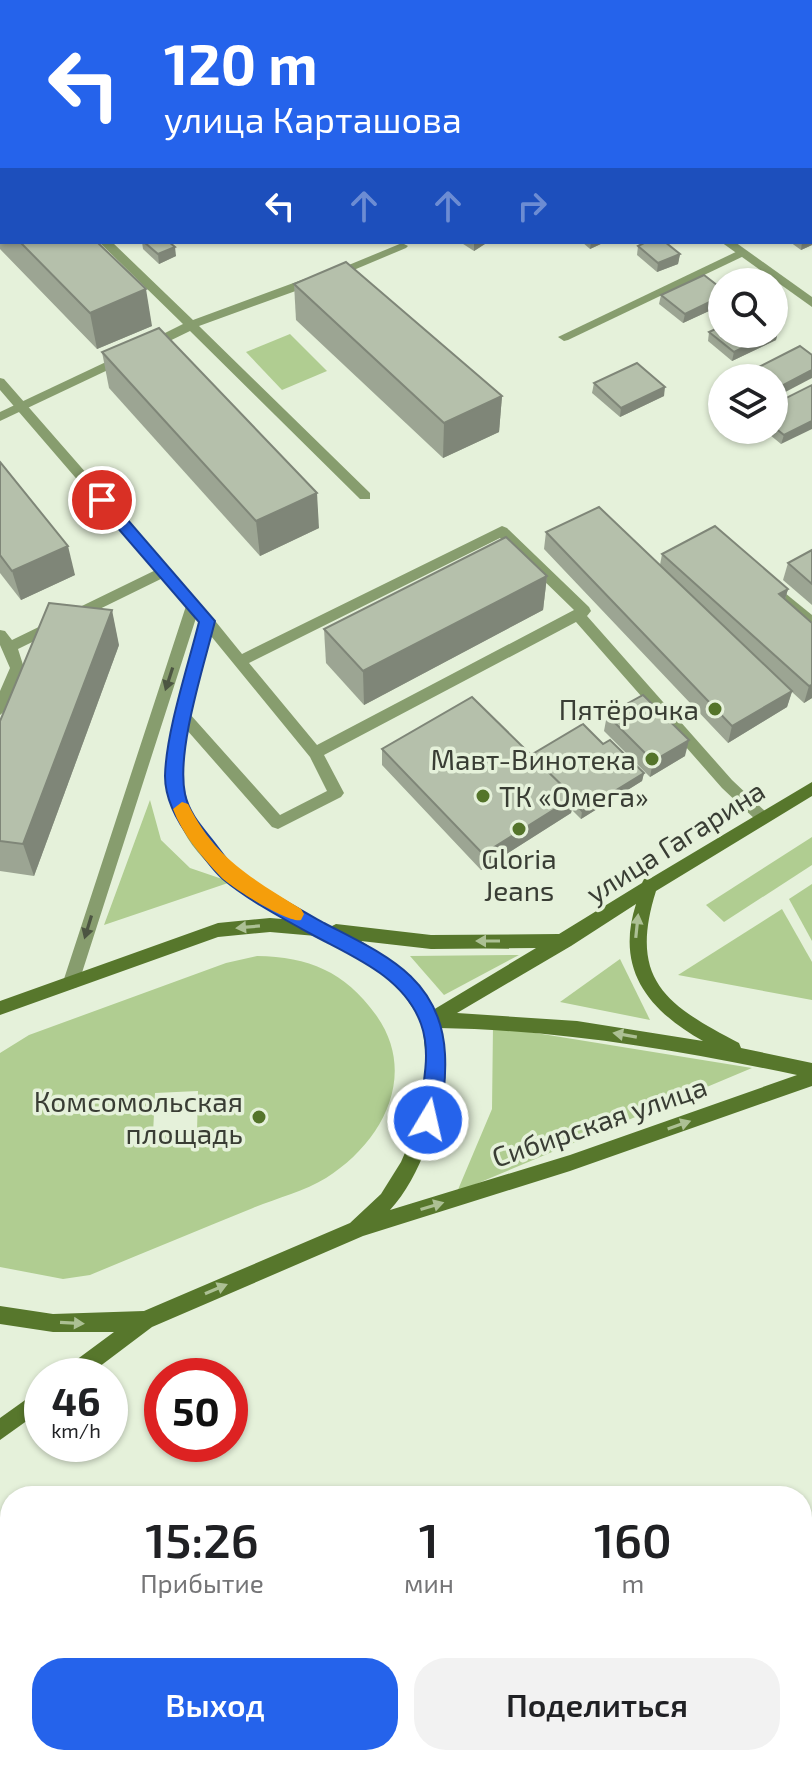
<!DOCTYPE html>
<html lang="ru">
<meta charset="utf-8">
<style>
body{margin:0;font-family:"Exo 2",sans-serif;background:#f2f2f2;color:#202124;height:100vh;display:flex;flex-direction:column;font-size:30px;white-space:nowrap}
*{box-sizing:border-box;margin:0}
p{font-size:26px;color:#757577}
.icon{flex:none;width:44px;height:44px;fill:none;stroke:currentColor;stroke-width:2;stroke-linecap:round;stroke-linejoin:round}
.map{position:relative;flex:1;overflow:hidden}
.drawer{position:absolute;left:0px;top:1486px;width:812px;height:280px;display:flex;flex-direction:column;background:#fff;border-radius:32px 32px 0 0;box-shadow:0 2px 6px #0004}
.drawer>*{flex:none}
.hud{position:absolute;left:0px;top:0px;width:812px;height:244px;box-shadow:0 2px 6px #0004;background:#2563eb;color:#fff;overflow:hidden}
.buttons{position:absolute;left:708px;top:268px;display:grid;gap:16px}
.buttons a{display:grid;place-items:center;width:80px;height:80px;border-radius:50%;background:#fff;box-shadow:0 2px 6px #0004;font-size:40px}
.speed{position:absolute;left:24px;top:1358px;display:flex;gap:16px;font-size:40px;font-weight:700;text-align:center}
.speed>*{display:grid;place-content:center;width:104px;height:104px;border-radius:50%;background:#fff;box-shadow:0 2px 6px #0004;line-height:1}
.speed small{font-size:20px;font-weight:400}
.speed .limit{border:12px solid #d22;background:#fff;color:#111}
.pin{position:absolute;display:grid;place-items:center;width:68px;height:68px;color:#fff;margin:-34px;border:4px solid #fff;border-radius:50%;box-shadow:0 2px 8px #0007}
.me{position:absolute;width:88px;margin:-44px;rotate:9deg;stroke-linejoin:round;filter:drop-shadow(0 0 6px #0008)}
.turn{display:flex;align-items:center;gap:28px;height:168px;padding:0 32px;font-size:36px}
.turn .icon{width:104px;height:104px;stroke-width:2.5}
.turn b{display:block;font-size:56px;line-height:68px}
.lanes{display:flex;align-items:center;height:76px;padding:0 32px;background:#0003;justify-content:center;gap:40px;direction:ltr}
.lanes .off{opacity:.35}
.eta{display:flex;justify-content:space-evenly;align-items:center;height:136px;text-align:center}
.eta b{font-size:48px;font-weight:600;line-height:56px}
.primary-button{display:flex;gap:16px;margin-top:auto;padding:16px 32px}
.primary-button a{flex:1;height:92px;border-radius:32px;background:#2563eb;color:#fff;font-size:32px;font-weight:600;line-height:92px;text-align:center}
.primary-button a+a{background:#f2f2f2;color:#202124}
.map>svg:first-child{display:block}
.green{fill:#b0cd91;fill-rule:evenodd}
.lines{fill:none;stroke-linecap:round;stroke-linejoin:round}
.lane{fill:#879d6e;fill-rule:evenodd}
.street{fill:#879d6e;fill-rule:evenodd}
.secondary{fill:#57772c;fill-rule:evenodd}
.wall{fill:#9ca593}
.shaded-wall{fill:#7f8678}
.building{fill:#b5c0ab;stroke:#7f8678;stroke-width:2}
.oneway{fill:#4c5542}
.oneway2{fill:#acc094}
.route{fill:#2563eb;stroke:#184099;stroke-width:2}
.slow{fill:#f59e0b}
.poi-dot{fill:#54742a;stroke:#e5f1da;stroke-width:3}
.labels{text-anchor:middle;dominant-baseline:central;stroke-width:7;stroke-linejoin:round;paint-order:stroke}
.poi-label{font-size:28px;fill:#393d34;stroke:#e5f1da;text-anchor:end}
.street-label{font-size:28px;fill:#393d34;stroke:#e5f1da}
</style>
<div class="map">
<svg width="812" height="1766" viewBox="0 0 812 1766">
<rect width="100%" height="100%" fill="#e5f1da"/>
<g class="green">
<path d="M290,334L327,371L282,390L246,352Z"/>
<path d="M150,800L161,840L190,868L231,882L104,925Z"/>
<path d="M812,837V865L724,922L706,905Z"/>
<path d="M812,884V941L789,899Z"/>
<path d="M782,909L812,962V1000L678,975Z"/>
<path d="M519,955L444,995L410,956Z"/>
<path d="M257,956C309,957 344,971 376,1015C419,1075 382,1143 326,1178C305,1191 277,1198 253,1208C199,1230 145,1252 90,1275L63,1279L0,1267V1053L29,1035L226,963ZM198,1091L197,1132L153,1134L155,1093Z"/>
<path d="M620,959L650,1020L560,1002Z"/>
<path d="M493,1026L752,1068L457,1192L492,1109Z"/>
</g>
<g class="lines">
<g class="lane">
<rect x="0" y="47" width="2" height="7"/>
<path d="M99,242H112L193,320L307,278H315V284L199,326L370,493V499H360L190,331L153,349H145V343L183,324Z"/>
<path d="M402,243L408,246L406,248L337,277H329L327,274Z"/>
<path d="M742,249L746,251V255L568,340L564,341L558,337Z"/>
<path d="M125,353L129,354V360L0,421V412Z"/>
<path d="M502,526L507,528L589,607L591,611L587,616L732,780L767,813L770,817L767,821H757L722,788L576,622L324,755L344,793L341,797L278,829L272,827L179,721L177,717L179,713H189L280,815L327,791L310,757L202,625L200,621L202,617H212L242,654ZM500,538L574,610L317,745L249,663Z"/>
<path d="M164,566L171,571L169,575L18,649L24,668L7,709L0,715V691L10,668L0,645V630L5,631L12,640Z"/>
<path d="M769,580L812,615V628L807,627L764,589L762,585L764,581Z"/>
</g>
<g class="street">
<path d="M396,0H407L408,2H397Z"/>
<path d="M721,242H735L812,297V307Z"/>
<path d="M0,378L4,379L212,617L214,621C192,711 147,798 235,869C262,891 294,906 324,924L326,929L324,934L318,936L312,934C283,915 251,900 224,878C132,803 176,716 200,622L196,618L79,982L77,987L71,989L65,987L63,982L186,606L0,390Z"/>
</g>
<g class="secondary">
<path d="M242,0H256L241,2Z"/>
<path d="M0,85H2L0,92Z"/>
<path d="M812,782V796L656,891C628,980 666,1005 739,1043L741,1048L812,1063V1086L570,1171L363,1236L152,1327L87,1376H61L64,1369L114,1332H53L0,1324V1306L53,1314L144,1311L350,1223L381,1194L401,1162L419,1120L427,1068L422,1022L404,995L378,969L348,950L316,936L270,932L218,937L0,1015V1001L218,923L270,918L318,922L330,927L336,924L431,935L559,934L642,883L644,879L651,878ZM636,904C615,969 648,1010 703,1041L577,1021L457,1013L571,946ZM361,941L431,949L536,948L433,1010C412,978 393,961 361,941ZM439,1028C561,1030 679,1050 797,1075L570,1155L390,1210C421,1177 440,1116 444,1071C445,1057 441,1042 439,1028Z"/>
<path d="M42,1388V1410L0,1440V1418Z"/>
</g>
</g>
<g class="wall">
<path d="M37,0H103V2H38Z"/>
<path d="M670,0H724L719,2H674Z"/>
<path d="M0,148L2,150V242H97L152,326L97,349L0,249Z"/>
<path d="M812,219V245L801,250L790,242H810Z"/>
<path d="M142,242H169L176,256L159,264L143,249Z"/>
<path d="M460,242H488L474,251Z"/>
<path d="M582,242H605L590,249Z"/>
<path d="M638,246L680,254L678,264L657,272L637,255Z"/>
<path d="M294,284L502,396L499,432L443,458L296,320Z"/>
<path d="M722,289V305L683,323L659,304L661,295Z"/>
<path d="M778,331L776,340L732,361L708,341L709,332Z"/>
<path d="M102,352L319,528L260,556L109,388Z"/>
<path d="M594,383L664,396L620,417L592,393Z"/>
<path d="M812,385L781,444L764,430H774V404Z"/>
<path d="M0,462L75,575L21,600L0,573Z"/>
<path d="M546,532L660,565L662,554L788,589L785,600L812,623V698L804,703L792,692L787,707L728,743L544,549Z"/>
<path d="M812,550V605L783,580L788,563Z"/>
<path d="M547,576L543,610L364,705L326,663L324,629Z"/>
<path d="M119,645L34,876L0,871V721Z"/>
<path d="M607,715L685,756L650,777L604,731Z"/>
<path d="M603,744L644,773L642,781L581,819L572,810L571,813L481,870L382,765V749L531,755Z"/>
</g>
<g class="shaded-wall">
<path d="M143,0H157L151,2H144Z"/>
<path d="M703,0H724L719,2H699Z"/>
<path d="M812,237V245L801,250L802,242H810V238Z"/>
<path d="M474,242H488L474,251Z"/>
<path d="M591,242H605L590,249Z"/>
<path d="M175,247L176,256L159,264L158,254Z"/>
<path d="M680,254L678,264L657,272L658,263Z"/>
<path d="M146,289L152,326L97,349L90,313Z"/>
<path d="M722,296V305L683,323L685,314Z"/>
<path d="M778,331L776,340L732,361L734,352L771,334H774V333Z"/>
<path d="M812,370V378L774,398V390Z"/>
<path d="M665,387L664,396L620,417L621,408Z"/>
<path d="M502,396L499,432L443,458L444,423Z"/>
<path d="M812,421V429L781,444L784,435Z"/>
<path d="M317,493L319,528L260,556L256,521Z"/>
<path d="M68,546L75,575L21,600L12,571Z"/>
<path d="M547,576L543,610L364,705L363,671Z"/>
<path d="M788,589L783,606L779,594Z"/>
<path d="M112,610L119,645L34,876L23,844Z"/>
<path d="M812,685V698L804,703L809,686Z"/>
<path d="M792,691L787,707L728,743L732,726Z"/>
<path d="M689,740L685,756L650,777L653,761Z"/>
<path d="M644,773L642,781L581,819L582,811Z"/>
<path d="M574,797L571,813L481,870L483,854Z"/>
</g>
<g class="building">
<path d="M14,0H20L22,2H8Z"/>
<path d="M52,0H103L97,2H55Z"/>
<path d="M293,0H359L353,2H296Z"/>
<path d="M437,0H449L452,2L435,1Z"/>
<path d="M513,0H519L522,2H508Z"/>
<path d="M563,0H603L598,2H566Z"/>
<path d="M687,0H703L699,2H690Z"/>
<path d="M2,4V28H0V5Z"/>
<path d="M0,148L2,150V223L0,221Z"/>
<path d="M810,217L812,219V237L810,238Z"/>
<path d="M20,242H97L146,289L90,313Z"/>
<path d="M144,242H169L175,247L158,254Z"/>
<path d="M646,242H665L680,254L658,263L638,246Z"/>
<path d="M346,262L502,396L444,423L294,284Z"/>
<path d="M704,275L722,289V296L685,314L661,295Z"/>
<path d="M722,326V334H771L734,352L709,332Z"/>
<path d="M159,328L317,493L256,521L102,352Z"/>
<path d="M800,346L812,355V370L774,390V378H751L745,374Z"/>
<path d="M637,363L665,387L621,408L594,383Z"/>
<path d="M812,385V421L784,435L774,427V404Z"/>
<path d="M0,462L68,546L12,571L0,555Z"/>
<path d="M599,507L792,691L732,726L546,532Z"/>
<path d="M715,526L788,589L779,594L812,623V685L809,686L662,554Z"/>
<path d="M506,537L547,576L363,671L324,629Z"/>
<path d="M812,550V584L788,563Z"/>
<path d="M49,603L112,610L23,844L0,841V721Z"/>
<path d="M643,695L689,740L653,761L607,715Z"/>
<path d="M472,697L574,797L483,854L382,749Z"/>
<path d="M583,724L603,744L610,740L644,773L582,811L573,801L574,797L531,755Z"/>
</g>
<defs><path id="oneway-solid" d="M-6-.8H1V-3.2L6.5 0L1 3.2V.8H-6Z" transform="scale(2)"/></defs>
<g class="oneway">
<use href="#oneway-solid" transform="translate(169 679) rotate(108)"/>
<use href="#oneway-solid" transform="translate(88 927) rotate(107)"/>
</g>
<g class="oneway2">
<use href="#oneway-solid" transform="translate(637 926) rotate(-84)"/>
<use href="#oneway-solid" transform="translate(248 927) rotate(175)"/>
<use href="#oneway-solid" transform="translate(488 941) rotate(180)"/>
<use href="#oneway-solid" transform="translate(625 1035) rotate(-170)"/>
<use href="#oneway-solid" transform="translate(679 1125) rotate(-19)"/>
<use href="#oneway-solid" transform="translate(432 1206) rotate(-17)"/>
<use href="#oneway-solid" transform="translate(216 1289) rotate(-23)"/>
<use href="#oneway-solid" transform="translate(72 1323) rotate(3)"/>
</g>
<path class="route" d="M102,495L108,497L215,621C204,666 176,750 185,794C189,813 201,826 213,841C220,850 227,861 236,869C260,888 297,908 324,923C383,954 441,977 445,1054C446,1076 444,1106 435,1126L428,1129L421,1126L418,1120C422,1089 432,1054 421,1024C404,976 351,956 311,934C282,918 248,900 223,879C212,870 202,854 193,842C178,823 165,801 165,776C166,732 188,666 199,622L97,504L95,500Z"/>
<path class="slow" d="M182,802L188,804C215,859 252,878 301,909L304,914L301,920C289,924 230,887 220,876C202,857 182,834 173,809Z"/>
<g class="poi-dot">
<circle cx="715" cy="709" r="8"/>
<circle cx="652" cy="759" r="8"/>
<circle cx="483" cy="796" r="8"/>
<circle cx="519" cy="829" r="8"/>
<circle cx="259" cy="1117" r="8"/>
</g>
<g class="labels">
<g class="poi-label">
<text x="699" y="709">Пятёрочка</text>
<text x="636" y="759">Мавт-Винотека</text>
<text x="499" y="796" text-anchor="start">ТК «Омега»</text>
<text x="519" y="858" text-anchor="middle">Gloria<tspan x="519" dy="32">Jeans</tspan></text>
<text x="243" y="1101">Комсомольская<tspan x="243" dy="32">площадь</tspan></text>
</g>
<g class="street-label">
<text transform="translate(675 841) rotate(-32)">улица Гагарина</text>
<text transform="translate(599 1121) rotate(-19)">Сибирская улица</text>
</g>
</g>
</svg>
<div class="buttons">
<a><svg class="icon" aria-label="search" viewBox="0 0 24 24"><circle cx="10" cy="10" r="6"/><path d="M15 15l6 6"/></svg></a>
<a><svg class="icon" aria-label="layers" viewBox="0 0 24 24"><path d="M12 4l9 5-9 5-9-5zM3 14l9 5 9-5"/></svg></a>
</div>
<div class="speed"><div>46<small>km/h</small></div><div class="limit">50</div></div>
<div class="pin" style="left:102px;top:500px;background:#d93025"><svg class="icon" aria-label="arrive" viewBox="0 0 24 24"><path d="M6 21V4h12l-3 4 3 4H6"/></svg></div>
<svg class="me" style="left:428px;top:1120px" viewBox="-20 -20 40 40"><circle r="17" fill="#2563eb" stroke="#fff" stroke-width="3"/><path d="M0-11L8 9 0 5-8 9z" fill="#fff"/></svg>
<div class="hud">
<div class="turn"><svg class="icon" aria-label="left" viewBox="0 0 24 24"><path d="M17 20v-9H6M10 6l-5 5 5 5"/></svg><div><b>120 m</b>улица Карташова</div></div>
<div class="lanes"><svg class="icon" aria-label="left" viewBox="0 0 24 24"><path d="M17 20v-9H6M10 6l-5 5 5 5"/></svg><svg class="icon off" aria-label="ahead" viewBox="0 0 24 24"><path d="M12 20V5M6 11l6-6 6 6"/></svg><svg class="icon off" aria-label="ahead" viewBox="0 0 24 24"><path d="M12 20V5M6 11l6-6 6 6"/></svg><svg class="icon off" aria-label="right" viewBox="0 0 24 24"><path d="M7 20v-9h11M14 6l5 5-5 5"/></svg></div>
</div>
<section class="drawer">
<div class="eta">
<div><b>15:26</b><p>Прибытие</p></div>
<div><b>1</b><p>мин</p></div>
<div><b>160</b><p>m</p></div>
</div>
<div class="primary-button"><a>Выход</a><a>Поделиться</a></div>
</section>
</div>
